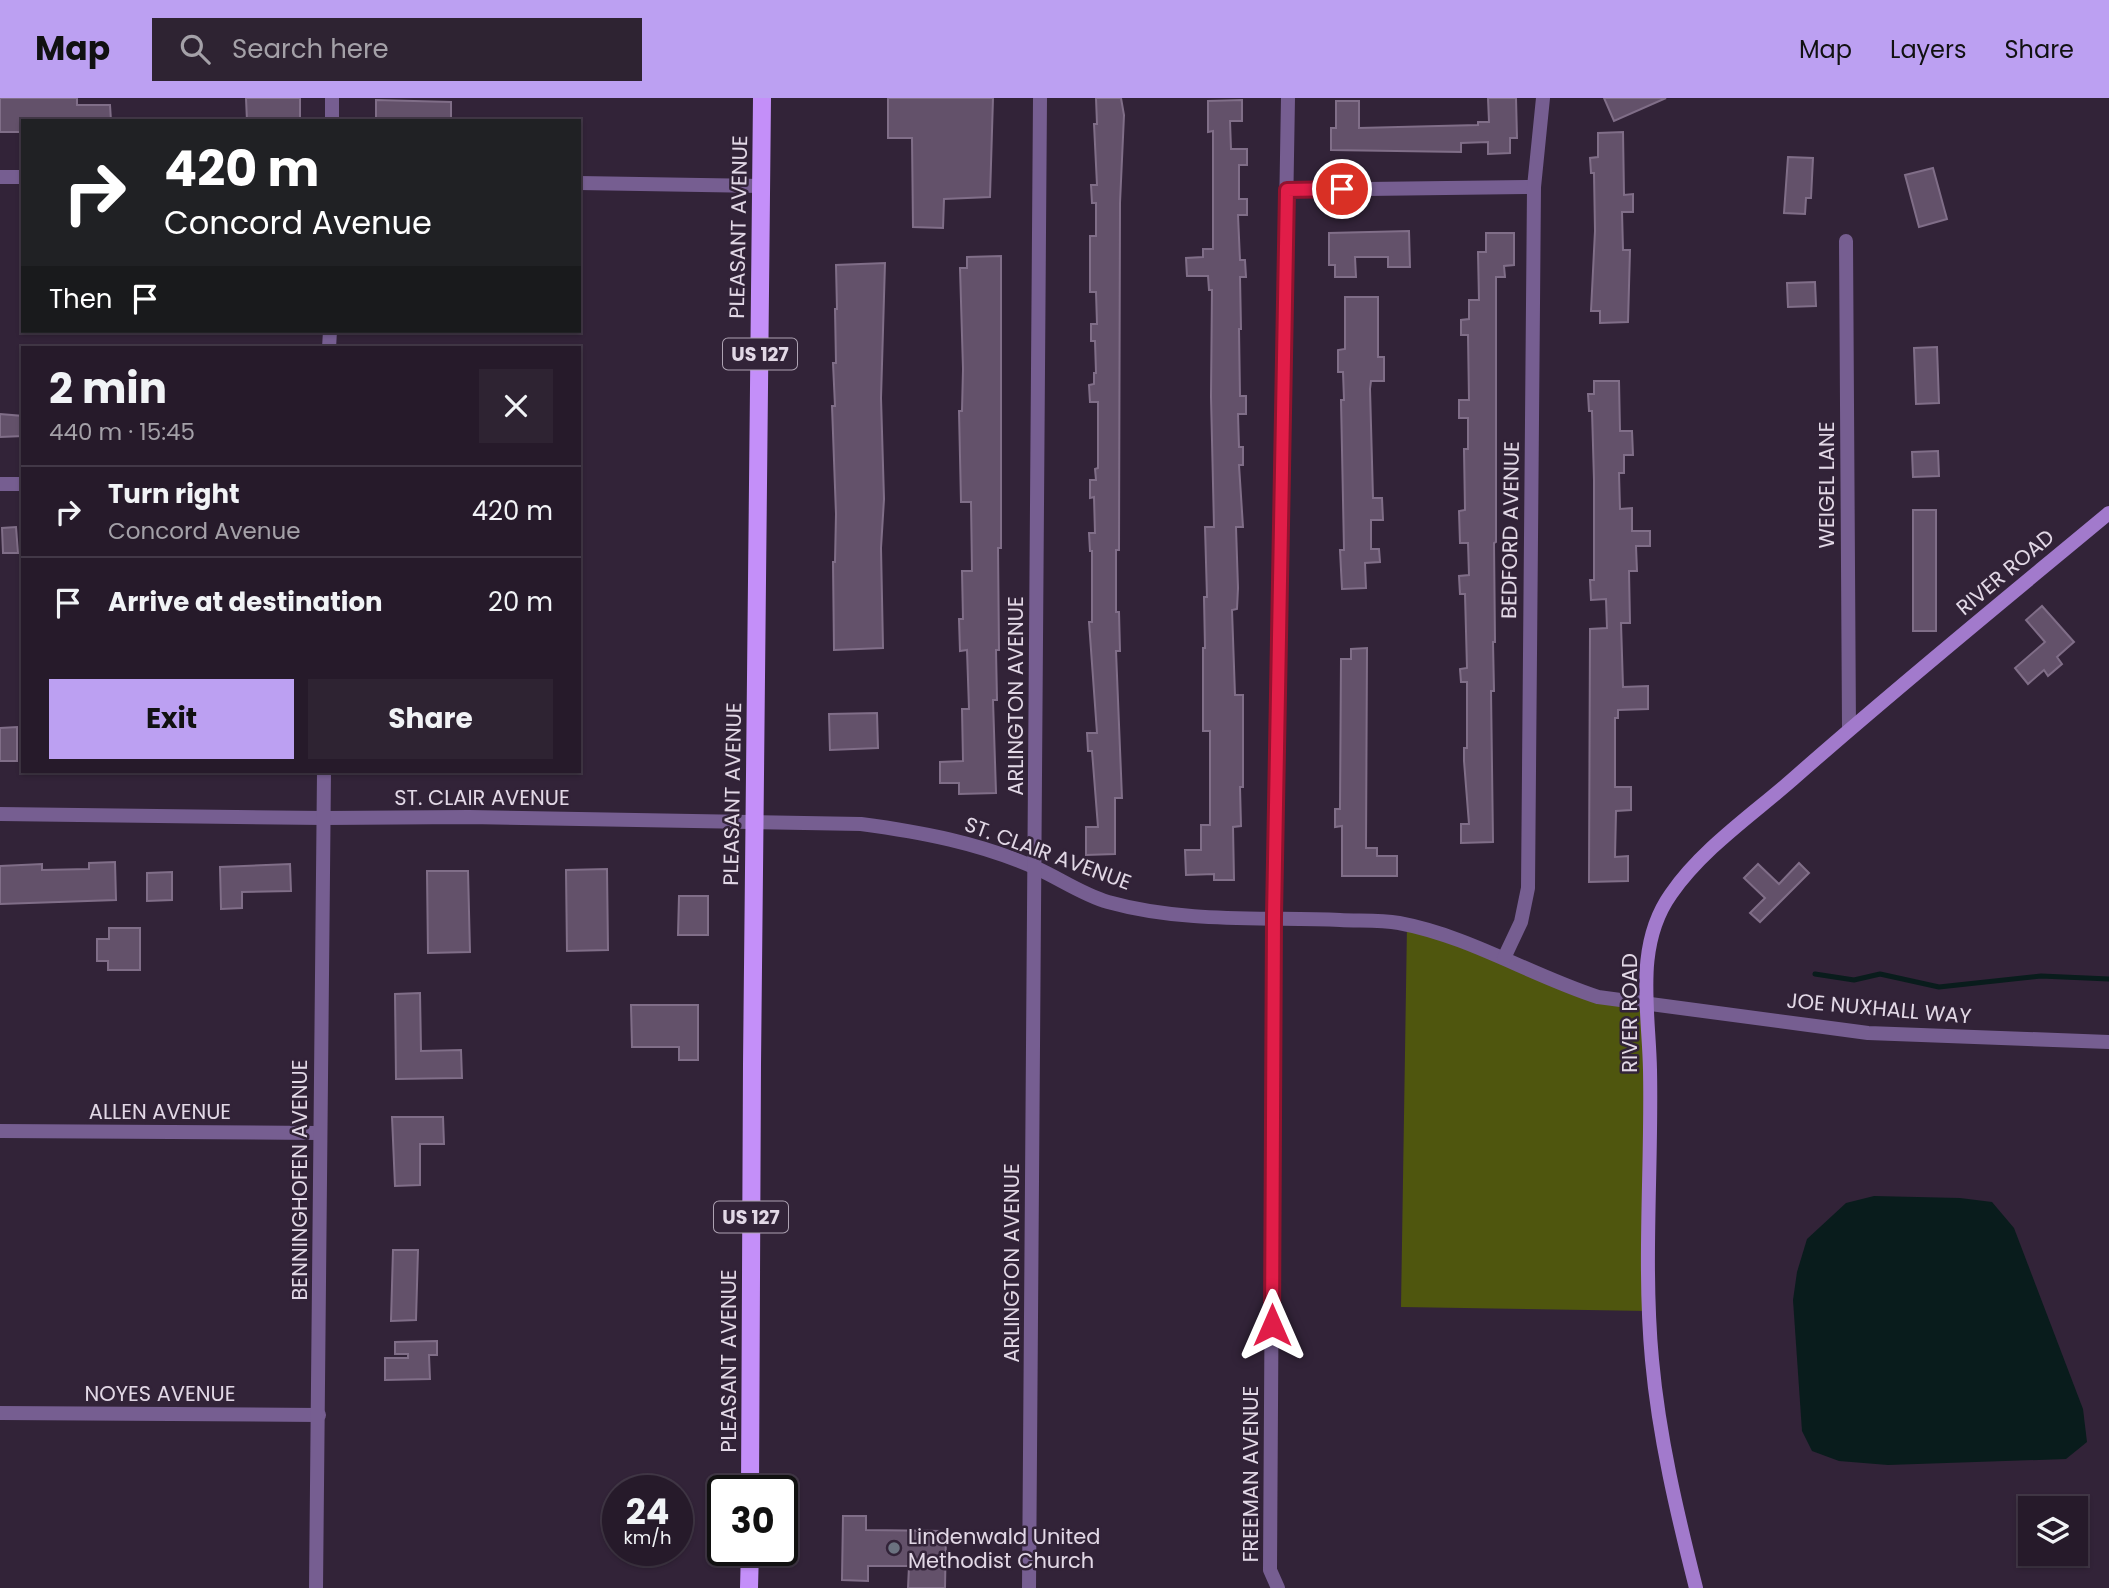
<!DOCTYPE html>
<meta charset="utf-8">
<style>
body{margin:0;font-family:Poppins,sans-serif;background:#2e2332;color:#f1f3f6;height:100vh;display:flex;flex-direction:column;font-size:26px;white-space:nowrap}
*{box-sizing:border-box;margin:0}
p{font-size:23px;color:#a4a1a8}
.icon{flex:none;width:38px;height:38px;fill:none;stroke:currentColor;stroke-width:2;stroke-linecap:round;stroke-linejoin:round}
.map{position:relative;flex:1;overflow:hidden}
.details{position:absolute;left:21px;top:248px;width:560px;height:427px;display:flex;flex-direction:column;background:#261a2a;border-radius:0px;box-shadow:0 2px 5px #0004,0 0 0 2px #423847}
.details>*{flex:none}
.banner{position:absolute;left:21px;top:21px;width:560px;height:214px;border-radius:0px;box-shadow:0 2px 5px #0004,0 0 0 2px #423847;background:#202124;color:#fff;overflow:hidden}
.controls{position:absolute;left:2018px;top:1398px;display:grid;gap:14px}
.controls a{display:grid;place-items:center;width:70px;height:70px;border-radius:0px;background:#261a2a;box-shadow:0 2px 5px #0004,0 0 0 2px #423847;font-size:35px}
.speed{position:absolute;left:602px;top:1377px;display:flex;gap:14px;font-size:35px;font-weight:700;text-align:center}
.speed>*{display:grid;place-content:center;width:91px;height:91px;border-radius:50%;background:#261a2a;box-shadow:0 2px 5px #0004,0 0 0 2px #423847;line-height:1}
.speed small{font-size:18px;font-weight:400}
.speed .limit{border:4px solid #111;border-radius:10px;background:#fff;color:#111}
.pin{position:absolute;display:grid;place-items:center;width:60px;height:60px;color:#fff;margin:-30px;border:4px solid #fff;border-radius:50%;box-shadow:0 2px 7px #0007}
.me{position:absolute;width:77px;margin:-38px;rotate:0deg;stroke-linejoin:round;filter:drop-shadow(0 0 5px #0008)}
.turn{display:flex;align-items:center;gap:24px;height:147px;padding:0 28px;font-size:32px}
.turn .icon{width:91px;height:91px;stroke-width:2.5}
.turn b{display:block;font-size:49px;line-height:60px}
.then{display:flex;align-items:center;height:66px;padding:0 28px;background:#0003;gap:14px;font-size:26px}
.round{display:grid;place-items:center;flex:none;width:74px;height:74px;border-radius:0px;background:#2e2332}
.headline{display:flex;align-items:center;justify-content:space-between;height:119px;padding:0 28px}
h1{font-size:42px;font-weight:700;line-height:52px}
.button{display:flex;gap:14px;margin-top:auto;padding:14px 28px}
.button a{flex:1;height:80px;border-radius:0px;background:#bca0f2;color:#111;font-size:28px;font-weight:700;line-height:80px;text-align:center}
.button a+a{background:#2e2332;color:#f1f3f6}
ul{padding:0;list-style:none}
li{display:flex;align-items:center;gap:21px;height:91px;padding:0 28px;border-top:2px solid #423847}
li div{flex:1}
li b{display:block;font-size:26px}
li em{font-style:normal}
header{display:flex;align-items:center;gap:42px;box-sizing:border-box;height:98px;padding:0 35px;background:#bca0f2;color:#111}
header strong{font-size:33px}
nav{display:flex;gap:38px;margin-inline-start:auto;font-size:24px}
.search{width:490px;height:63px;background:#2e2332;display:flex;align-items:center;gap:18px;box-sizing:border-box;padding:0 24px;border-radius:0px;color:#a4a1a8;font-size:26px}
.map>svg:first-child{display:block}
.green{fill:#4f560e}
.water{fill:#091c1c}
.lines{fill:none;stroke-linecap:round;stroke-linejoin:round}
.stream{stroke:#091c1c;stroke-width:5}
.building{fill:#63516a;stroke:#806e88;stroke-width:2}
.street{stroke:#765e91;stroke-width:14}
.secondary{stroke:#a27acc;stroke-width:14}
.primary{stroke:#c48ff9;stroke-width:18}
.route-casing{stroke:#92132f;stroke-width:18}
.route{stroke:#e11d48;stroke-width:12}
.worship-dot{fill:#6b7280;stroke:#322338;stroke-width:2.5}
.labels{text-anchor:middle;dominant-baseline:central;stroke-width:5;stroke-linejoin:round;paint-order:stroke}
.shield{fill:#322338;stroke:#ada2b2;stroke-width:2}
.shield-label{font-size:19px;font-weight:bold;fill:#e2d8e6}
.street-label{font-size:21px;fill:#e2d8e6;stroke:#322338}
.poi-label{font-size:21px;fill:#e2d8e6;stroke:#322338;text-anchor:start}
</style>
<header>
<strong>Map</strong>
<div class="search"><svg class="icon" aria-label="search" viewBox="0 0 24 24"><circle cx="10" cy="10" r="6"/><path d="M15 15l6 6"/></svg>Search here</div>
<nav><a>Map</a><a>Layers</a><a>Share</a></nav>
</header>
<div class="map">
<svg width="2109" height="1490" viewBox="0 0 2109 1490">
<rect width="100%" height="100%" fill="#322338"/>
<path class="green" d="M1407,827L1533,875L1647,907L1650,1213L1401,1209Z"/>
<path class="water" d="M1874,1098L1960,1100L1992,1104L2014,1130L2083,1311L2087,1344L2066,1361L1888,1367L1839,1363L1812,1353L1802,1333L1793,1202L1797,1174L1807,1141L1846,1105Z"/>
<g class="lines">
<path class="stream" d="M1815,876L1854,882L1880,876L1939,889L2041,878L2109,881"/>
</g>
<g class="building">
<path d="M0,0H77V7H110L111,23H23V34H0Z"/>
<path d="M246,0H300V23H247Z"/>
<path d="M888,0H993L990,99L944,101L943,130L913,129L912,40H888Z"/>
<path d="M1096,0H1121L1124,17L1120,105L1119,452H1116V514H1119L1120,553H1116L1122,700H1115V756L1086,757V729H1098L1092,653H1088L1087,635H1097L1089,524H1092V453H1090L1089,435H1095L1094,399L1090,400V382H1096L1095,371L1098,370V304H1090L1089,287L1094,286V275H1096L1095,243H1091V226H1097L1096,194H1090V138H1096V105H1092L1091,87H1097L1094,26H1097Z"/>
<path d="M1488,0H1516L1517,40H1510V55L1488,56V44L1461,45V54L1331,52V30H1336V3H1359V30L1478,27V24H1489Z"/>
<path d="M1604,0H1666L1614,23Z"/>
<path d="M376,2L451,4V23H376Z"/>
<path d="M1242,2V23H1230L1231,51H1247V67H1239V101H1247V117H1238L1240,162H1245L1246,179H1240L1241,231H1239L1240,298H1246V316H1238L1239,349H1243V367H1239L1243,429H1236L1238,490L1237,511L1232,512L1235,597H1243V689H1240L1241,728L1233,729L1234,782H1214V776L1186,777L1185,752H1201V727H1210V633H1203V550H1205L1204,499H1207L1205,429H1214L1211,299L1212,192H1209L1208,178H1187L1186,160L1203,159V151H1213V33L1208,34V3Z"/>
<path d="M1623,34L1624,97L1633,96V114H1622L1623,152H1630L1628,224L1600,225V213H1591L1595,133L1594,75H1591L1590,60L1598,59V35Z"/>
<path d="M1788,59L1813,60L1811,100H1806L1805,116L1784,115Z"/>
<path d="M1933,70L1947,121L1919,129L1905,77Z"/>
<path d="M1409,133L1410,169H1388V159H1355L1356,179H1335V167H1329V135Z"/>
<path d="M1486,135H1514V167L1504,168L1505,179H1496V444L1494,445L1495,544H1493L1494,593H1491L1493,744L1461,745V726H1469L1464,663V650H1467V584H1461L1460,571L1467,570L1465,496H1460L1459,478L1469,477L1468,445H1460L1459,413L1465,412L1464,351H1468V320H1459V302H1469L1468,237H1461V222L1469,221V202H1479L1478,154H1486Z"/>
<path d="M1001,158V450H998L999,552H996L997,602H993L996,695L959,696V685H940V664L963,663L962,611H969L967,552L960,553L959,521H963L962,473H972L971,404H961L959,313H962L963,271L960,170H967V159Z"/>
<path d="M885,165L881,300L884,401L881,450L883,550L834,552L833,464H835L836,416L832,308H835L833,265H836L835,211H837L836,167Z"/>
<path d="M1815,184L1816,208L1788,209L1787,185Z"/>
<path d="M1345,199H1378V259H1384V283H1371L1370,291L1373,400H1382L1383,422H1371V451H1379L1380,464L1365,465L1366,490L1342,491L1340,452H1344L1341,302H1344L1343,274H1338V252L1345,251Z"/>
<path d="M1937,249L1939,305L1916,306L1914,250Z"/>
<path d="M1594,283H1619L1620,333H1632L1633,357H1624V375H1619L1620,411L1632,410V433H1650V448H1636L1637,473H1629L1630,525H1621L1623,589L1648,588V611L1618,612V620H1615V689H1631V712L1616,713L1615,759L1628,758V783L1589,784L1590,531L1607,530L1606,501L1591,502L1590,482H1594V382L1592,313H1589L1588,296H1594Z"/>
<path d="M0,316L23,318V338L0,339Z"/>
<path d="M1938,353L1939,378L1913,379L1912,354Z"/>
<rect x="1913" y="412" width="23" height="121"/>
<path d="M16,429L18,455H3L2,430Z"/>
<path d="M2042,508L2074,544L2057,559L2062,566L2048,578L2044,572L2028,586L2015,570L2045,544L2026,522Z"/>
<path d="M1367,550L1366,750H1377V758H1397V778H1342V728L1335,729V711H1340L1341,561H1351V551Z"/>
<path d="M877,615L878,650L830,652L829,616Z"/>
<path d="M17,629V663H0V630Z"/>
<path d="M115,764L116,802L0,806V768L42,766V772L89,771V765Z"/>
<path d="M1799,765L1809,775L1760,824L1750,815L1765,800L1744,780L1758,766L1779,786Z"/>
<path d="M290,766L291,793L242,794V810L221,811L220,769Z"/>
<path d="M607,771L608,852L567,853L566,772Z"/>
<path d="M427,773H468L470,854L428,855Z"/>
<path d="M172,774V802L147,803V775Z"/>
<path d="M679,798H708V837H678Z"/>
<path d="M109,830H140V872H108V863H97V841H109Z"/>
<path d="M420,895L421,953L461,952L462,980L396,981L395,896Z"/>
<path d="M631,907H698V962H679V949H632Z"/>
<path d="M392,1019H443L444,1046H420V1087L395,1088Z"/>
<path d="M393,1152H418L416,1222L391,1223Z"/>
<path d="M437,1243V1257H429L430,1281L385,1282V1260H408V1256H395V1244Z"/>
<path d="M843,1418H866V1432L946,1433L945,1490H908L909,1468H868V1483L842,1482Z"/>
</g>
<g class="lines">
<g class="street">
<path d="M332,0V23"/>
<path d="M0,79H23"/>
<path d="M579,85L762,88"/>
<path d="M1287,92L1534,89"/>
<path d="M1846,143L1849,631"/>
<path d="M329,250L330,233"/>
<path d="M0,386H23"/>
<path d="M0,716L324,720L469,719L861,726C921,734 980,745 1036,770C1059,780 1083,797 1108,804C1183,825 1263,819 1340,822C1360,823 1380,822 1399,825C1469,838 1530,877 1598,899L1868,935L2109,944"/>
<path d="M1504,860L1521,824L1528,790L1534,89L1543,0"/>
<path d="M0,1033L320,1035"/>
<path d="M0,1315L319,1317"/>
<path d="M316,1490L324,674"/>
<path d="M1029,1490L1040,0"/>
<path d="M1278,1490L1270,1472L1274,819L1288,0"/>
</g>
<path class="secondary" d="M1696,1490C1677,1415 1659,1339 1652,1262C1643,1166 1652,1068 1650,972C1649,913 1634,848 1671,796C1702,751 1752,717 1793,681C1896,590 2003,503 2109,415"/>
<g class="primary">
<path d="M750,1393L752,966L762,0"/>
<path d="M749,1490L750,1452"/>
</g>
</g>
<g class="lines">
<defs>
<path id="route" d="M1272,1227L1274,819L1287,92L1342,91"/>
</defs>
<use href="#route" class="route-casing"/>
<use href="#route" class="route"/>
</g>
<circle class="worship-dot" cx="894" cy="1450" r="7"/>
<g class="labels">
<g class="shield">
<rect x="723" y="240.5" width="74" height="31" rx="5"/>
<rect x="714" y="1103.5" width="74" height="31" rx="5"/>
</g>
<g class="shield-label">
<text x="760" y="256">US 127</text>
<text x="751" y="1119">US 127</text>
</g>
<g class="street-label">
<text transform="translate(738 129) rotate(-89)">PLEASANT AVENUE</text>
<text transform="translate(1826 387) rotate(-90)">WEIGEL LANE</text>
<text transform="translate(1510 432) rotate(-89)">BEDFORD AVENUE</text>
<text transform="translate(2005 474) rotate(-40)">RIVER ROAD</text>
<text transform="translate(1015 598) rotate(-90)">ARLINGTON AVENUE</text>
<text transform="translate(732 696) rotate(-89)">PLEASANT AVENUE</text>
<text x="482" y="699">ST. CLAIR AVENUE</text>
<text transform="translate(1048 755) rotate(20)">ST. CLAIR AVENUE</text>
<text transform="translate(1879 910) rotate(5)">JOE NUXHALL WAY</text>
<text transform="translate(1629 915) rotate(-90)">RIVER ROAD</text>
<text x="160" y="1013">ALLEN AVENUE</text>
<text transform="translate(299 1082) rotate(-90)">BENNINGHOFEN AVENUE</text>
<text transform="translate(1011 1165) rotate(-90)">ARLINGTON AVENUE</text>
<text transform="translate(728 1263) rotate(-90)">PLEASANT AVENUE</text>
<text x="160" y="1295">NOYES AVENUE</text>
<text transform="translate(1250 1376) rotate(-90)">FREEMAN AVENUE</text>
</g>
<g class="poi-label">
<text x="908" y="1438">Lindenwald United<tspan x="908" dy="24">Methodist Church</tspan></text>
</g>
</g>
</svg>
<div class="controls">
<a><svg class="icon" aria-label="layers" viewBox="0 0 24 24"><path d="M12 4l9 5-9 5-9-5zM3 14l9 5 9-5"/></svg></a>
</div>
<div class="speed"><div>24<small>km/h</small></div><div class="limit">30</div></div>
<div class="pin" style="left:1342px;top:91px;background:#d93025"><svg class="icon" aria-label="arrive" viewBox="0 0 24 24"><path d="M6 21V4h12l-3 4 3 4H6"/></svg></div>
<svg class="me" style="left:1272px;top:1227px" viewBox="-20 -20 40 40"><path d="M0-17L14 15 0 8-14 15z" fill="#e11d48" stroke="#fff" stroke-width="4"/></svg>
<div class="banner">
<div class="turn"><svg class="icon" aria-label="right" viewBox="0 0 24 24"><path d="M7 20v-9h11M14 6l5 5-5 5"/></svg><div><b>420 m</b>Concord Avenue</div></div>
<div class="then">Then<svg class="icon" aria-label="arrive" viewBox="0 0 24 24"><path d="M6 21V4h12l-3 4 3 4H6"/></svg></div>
</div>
<section class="details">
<div class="headline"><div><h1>2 min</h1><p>440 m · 15:45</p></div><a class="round"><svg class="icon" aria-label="close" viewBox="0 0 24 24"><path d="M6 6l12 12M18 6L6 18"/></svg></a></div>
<ul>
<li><svg class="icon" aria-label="right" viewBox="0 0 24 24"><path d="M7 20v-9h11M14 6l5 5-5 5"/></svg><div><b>Turn right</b><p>Concord Avenue</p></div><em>420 m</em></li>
<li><svg class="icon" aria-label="arrive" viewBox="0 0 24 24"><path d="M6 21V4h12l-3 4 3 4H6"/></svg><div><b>Arrive at destination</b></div><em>20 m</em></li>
</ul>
<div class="button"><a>Exit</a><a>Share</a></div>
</section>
</div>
